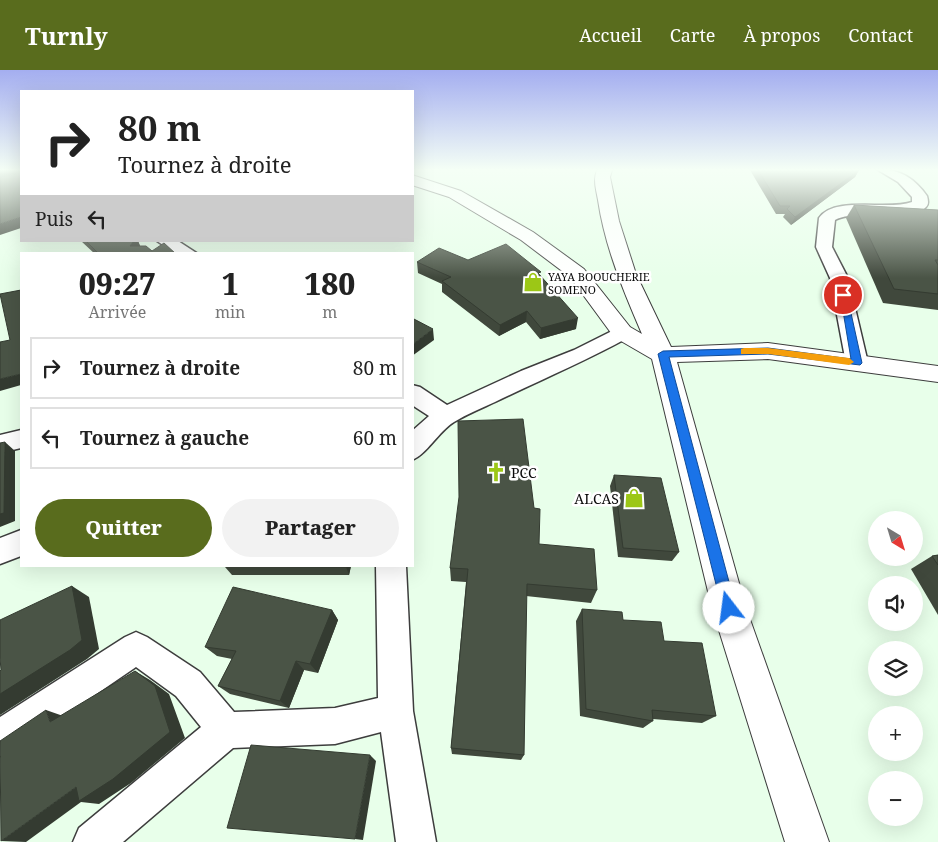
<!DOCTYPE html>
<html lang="fr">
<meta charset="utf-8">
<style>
body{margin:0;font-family:"Noto Serif",serif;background:#f2f2f2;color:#222;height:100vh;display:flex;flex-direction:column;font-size:19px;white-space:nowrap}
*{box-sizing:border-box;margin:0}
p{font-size:16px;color:#767676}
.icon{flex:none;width:28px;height:28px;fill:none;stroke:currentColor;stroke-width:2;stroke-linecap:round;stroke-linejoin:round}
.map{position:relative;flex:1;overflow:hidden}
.sheet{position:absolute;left:20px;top:182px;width:394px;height:315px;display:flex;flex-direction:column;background:#fff;border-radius:0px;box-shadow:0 5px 20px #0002}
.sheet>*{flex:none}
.hud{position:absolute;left:20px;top:20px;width:394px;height:152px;border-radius:0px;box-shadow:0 5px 20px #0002;background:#fff;color:#222;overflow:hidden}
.needle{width:32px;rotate:142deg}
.fabs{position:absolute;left:868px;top:441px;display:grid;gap:10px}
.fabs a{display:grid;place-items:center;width:55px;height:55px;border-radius:50%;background:#fff;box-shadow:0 5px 20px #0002;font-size:25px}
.pin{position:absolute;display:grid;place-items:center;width:42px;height:42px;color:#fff;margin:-21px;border:2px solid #fff;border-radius:50%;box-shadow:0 1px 5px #0007}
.me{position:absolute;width:55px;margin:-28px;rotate:345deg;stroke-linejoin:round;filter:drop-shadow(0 0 4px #0008)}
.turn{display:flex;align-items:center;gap:18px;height:105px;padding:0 15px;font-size:22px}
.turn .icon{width:65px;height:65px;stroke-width:2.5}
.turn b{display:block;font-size:35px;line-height:42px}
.then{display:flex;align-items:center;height:48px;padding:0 15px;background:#0003;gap:10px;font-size:19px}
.eta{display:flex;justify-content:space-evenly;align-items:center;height:85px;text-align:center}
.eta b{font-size:30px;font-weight:800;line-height:35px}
.primary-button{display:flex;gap:10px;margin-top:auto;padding:10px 15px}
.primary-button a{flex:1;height:58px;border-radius:30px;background:#596c1d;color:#fff;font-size:20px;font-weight:800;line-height:58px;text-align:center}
.primary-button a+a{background:#f2f2f2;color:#222}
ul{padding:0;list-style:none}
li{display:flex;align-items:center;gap:15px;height:62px;margin:0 10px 8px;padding:0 5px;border:2px solid #e0e0e0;border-radius:0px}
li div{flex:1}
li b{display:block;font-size:19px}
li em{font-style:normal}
header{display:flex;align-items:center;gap:30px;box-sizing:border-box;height:70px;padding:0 25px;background:#596c1d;color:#fff}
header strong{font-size:24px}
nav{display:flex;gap:28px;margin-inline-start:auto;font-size:18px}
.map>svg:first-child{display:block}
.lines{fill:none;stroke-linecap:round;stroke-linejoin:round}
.minor-casing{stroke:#3d3d3d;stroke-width:3}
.tertiary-casing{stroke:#3d3d3d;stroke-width:2}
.minor{fill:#fff;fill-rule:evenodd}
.tertiary{fill:#fff;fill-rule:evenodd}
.wall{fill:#40483c}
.shaded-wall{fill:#343b31}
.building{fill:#4a5446;stroke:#343b31}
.route{fill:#1a73e8;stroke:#114b97}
.slow{fill:#f59e0b}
.labels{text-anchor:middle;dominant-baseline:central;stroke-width:5;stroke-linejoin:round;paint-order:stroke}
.far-poi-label{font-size:11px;fill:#0a0a0a;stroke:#fff;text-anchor:start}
.poi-label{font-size:14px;fill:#0a0a0a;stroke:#fff;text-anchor:start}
</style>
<header>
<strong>Turnly</strong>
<nav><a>Accueil</a><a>Carte</a><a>À propos</a><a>Contact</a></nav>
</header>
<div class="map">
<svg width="938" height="772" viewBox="0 0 938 772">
<rect width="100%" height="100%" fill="#e8ffea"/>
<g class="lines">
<defs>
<g id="minor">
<path d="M878,100C899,98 915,109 927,126C928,130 929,134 926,137C911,154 857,138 835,150L832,177L848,208L868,293L865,298L857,300L849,298L846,293L830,208L816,177L819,148C835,125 888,141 912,132V127L898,112Z"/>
<path d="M157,171H178L198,184H177Z"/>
<path d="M622,256L629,257L632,262L629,267C586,291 540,310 495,332C482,338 467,344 454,352C439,361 426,385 412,390V361L429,346L412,335V315L420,317L447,335L521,301L574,280Z"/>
<path d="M21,360V378L0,383V365Z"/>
<path d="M21,460V486L0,494V468Z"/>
<path d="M376,496H406L413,641L436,772H396L381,662L335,674L233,678L123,772H73L79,758L201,657L176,626L136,597L13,681L0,686V647L125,567L136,562L147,567L200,602L234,642L335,638L378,628Z"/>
</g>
<path id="tertiary" d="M597,100H612L610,107L619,151L636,204L671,277L768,273L938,296V312L768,289L677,292L746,538L829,772H785L712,538L652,289L614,267L570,207L521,170L449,127L412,115V105L461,121L533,162L584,199L630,257L642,264C623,220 605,177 598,130C596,119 593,110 597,100Z"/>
</defs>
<use href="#minor" class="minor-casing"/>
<use href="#tertiary" class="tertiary-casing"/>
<use href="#minor" class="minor"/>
<use href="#tertiary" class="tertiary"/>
</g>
<g class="wall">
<path d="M750,100H859L855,107L791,155L783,147L785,144H776Z"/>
<path d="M854,135L938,140V240L883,233L846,148Z"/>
<path d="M81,171H138L140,176L152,181L176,184H95Z"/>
<path d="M468,190L541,206L576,259L540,269L526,252L499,266L442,222V214L418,203L417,192Z"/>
<path d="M614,405L679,482L672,491L618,487L610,416Z"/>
<path d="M534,438L539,474L597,520L591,533L526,526L524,685L521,690L452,684L451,678L466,512L451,511L450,498Z"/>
<path d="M938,485V545L911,499L932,486Z"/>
<path d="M351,496L349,505H232L225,497Z"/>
<path d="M582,539L623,550L664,571L716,646L702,653L653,649V651L643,658L580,646L576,551Z"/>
<path d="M332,540L338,550L318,603L304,600L289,638L230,624L218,616L232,589L217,586L205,577Z"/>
</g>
<g class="shaded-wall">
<path d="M0,100H20L21,103L0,107Z"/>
<path d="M859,100L855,107L791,155L795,147Z"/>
<path d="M21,147V158L0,165V154Z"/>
<path d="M134,171H138L141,178L130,176Z"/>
<path d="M527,241L526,252L499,266L500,255Z"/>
<path d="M578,248L576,259L540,269L541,258Z"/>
<path d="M433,259L434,270L412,286V275Z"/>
<path d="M21,304V315L0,321V309Z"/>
<path d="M5,372L15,381V451L0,457V444Z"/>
<path d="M346,496H351L349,505L346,497Z"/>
<path d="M72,516L89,527L99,579L87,589L0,645V624Z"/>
<path d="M332,540L338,550L318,603L310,594Z"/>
<path d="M296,591L304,600L289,638L280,631Z"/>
<path d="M135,601L150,610L169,624L185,668L131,713L99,734L81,732L26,772L1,771L76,717Z"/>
<path d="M46,640L66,647L50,652Z"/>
<path d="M370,685L376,691L363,770L355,769Z"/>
</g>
<g class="building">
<path d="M17,100H21V147L0,154V107L17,104Z"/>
<path d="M758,100H859L795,147L787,139L790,136H780Z"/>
<path d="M854,135L938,140V190H935L938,195V224L894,219Z"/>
<path d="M86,171H134L130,176H146L152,181L164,173L176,184H99Z"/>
<path d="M506,174L541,202L538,203L578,248L541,258L527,241L500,255L442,211L451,207L417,192L439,178L468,190Z"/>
<path d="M21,220V304L0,309V272L10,270L0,224Z"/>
<path d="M412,248L433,259L412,275Z"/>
<path d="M523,349L534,438L540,439L539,474L594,479L597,520L527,514L524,685L451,678L468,499L450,498L459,427L458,351Z"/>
<path d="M5,372L4,443L0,444V373Z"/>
<path d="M614,405L661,408L679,482L623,478Z"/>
<path d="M938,485V495L932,486Z"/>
<path d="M225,496H346V497Z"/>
<path d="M72,516L82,570L70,580L0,624V601L1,600L0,588V550Z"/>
<path d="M233,517L332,540L310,594L296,591L280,631L218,616L236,581L205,577Z"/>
<path d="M582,539L622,542L623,550L661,552L664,571L702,573L716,646L652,640L653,651L586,639Z"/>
<path d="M135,601L155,616L170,662L113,709L79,731L76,717L1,771L0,671L46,640L50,652Z"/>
<path d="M251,675L370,685L355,769L227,758Z"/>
</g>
<linearGradient id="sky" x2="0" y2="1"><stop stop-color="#a4aef0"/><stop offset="0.48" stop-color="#f5fff6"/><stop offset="1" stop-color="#f5fff6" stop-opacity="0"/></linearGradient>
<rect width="938" height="208" fill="url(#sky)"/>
<path class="route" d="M840,223L847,225L862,293L860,295L768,284L669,287L736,538L734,543L729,545L724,543L722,538L658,284L663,281L768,278L851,289Z"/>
<path class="slow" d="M744,278H768L849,288L854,292L849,295L768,284H741V279Z"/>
<defs>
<symbol id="shop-bare" viewBox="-9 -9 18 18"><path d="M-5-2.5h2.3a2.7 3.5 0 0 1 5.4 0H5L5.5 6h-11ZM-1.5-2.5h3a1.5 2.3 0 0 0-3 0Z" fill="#9cc716" stroke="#fff" stroke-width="2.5" paint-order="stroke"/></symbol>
<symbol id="church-bare" viewBox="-9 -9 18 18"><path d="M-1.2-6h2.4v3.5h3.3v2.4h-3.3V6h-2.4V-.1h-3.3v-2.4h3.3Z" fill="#9cc716" stroke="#fff" stroke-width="2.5" paint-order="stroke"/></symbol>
</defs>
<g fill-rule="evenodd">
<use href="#shop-bare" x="519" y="198" width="28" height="28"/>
<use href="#church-bare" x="482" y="388" width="28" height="28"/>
<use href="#shop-bare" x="620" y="414" width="28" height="28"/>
</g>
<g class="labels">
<g class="far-poi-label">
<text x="548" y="206">YAYA BOOUCHERIE<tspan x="548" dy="13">SOMENO</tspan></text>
</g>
<g class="poi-label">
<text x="511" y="402">PCC</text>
<text x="619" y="428" text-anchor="end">ALCAS</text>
</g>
</g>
</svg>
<div class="fabs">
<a><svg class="needle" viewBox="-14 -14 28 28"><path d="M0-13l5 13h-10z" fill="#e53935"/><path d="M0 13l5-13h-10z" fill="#767676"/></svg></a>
<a><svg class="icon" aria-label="sound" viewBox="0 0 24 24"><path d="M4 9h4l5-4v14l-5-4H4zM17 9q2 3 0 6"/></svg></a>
<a><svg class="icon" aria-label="layers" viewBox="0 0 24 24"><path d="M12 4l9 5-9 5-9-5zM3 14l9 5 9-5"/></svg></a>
<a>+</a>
<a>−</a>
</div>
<div class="pin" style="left:843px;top:225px;background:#d93025"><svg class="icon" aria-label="arrive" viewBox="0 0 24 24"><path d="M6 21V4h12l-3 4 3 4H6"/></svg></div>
<svg class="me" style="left:729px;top:538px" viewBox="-20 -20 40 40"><circle r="19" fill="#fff"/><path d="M0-13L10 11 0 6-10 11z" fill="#1a73e8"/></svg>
<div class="hud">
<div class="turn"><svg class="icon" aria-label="right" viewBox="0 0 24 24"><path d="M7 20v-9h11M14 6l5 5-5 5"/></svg><div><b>80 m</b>Tournez à droite</div></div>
<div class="then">Puis<svg class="icon" aria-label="left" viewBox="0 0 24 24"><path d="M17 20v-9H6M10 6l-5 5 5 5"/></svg></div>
</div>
<section class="sheet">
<div class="eta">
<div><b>09:27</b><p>Arrivée</p></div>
<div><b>1</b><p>min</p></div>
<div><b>180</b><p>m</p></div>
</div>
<ul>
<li><svg class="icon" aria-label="right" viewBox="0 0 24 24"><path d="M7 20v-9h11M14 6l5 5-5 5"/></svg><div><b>Tournez à droite</b></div><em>80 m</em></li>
<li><svg class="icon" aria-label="left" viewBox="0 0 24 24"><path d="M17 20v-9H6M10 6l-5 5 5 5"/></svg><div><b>Tournez à gauche</b></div><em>60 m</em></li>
</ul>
<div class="primary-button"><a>Quitter</a><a>Partager</a></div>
</section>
</div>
